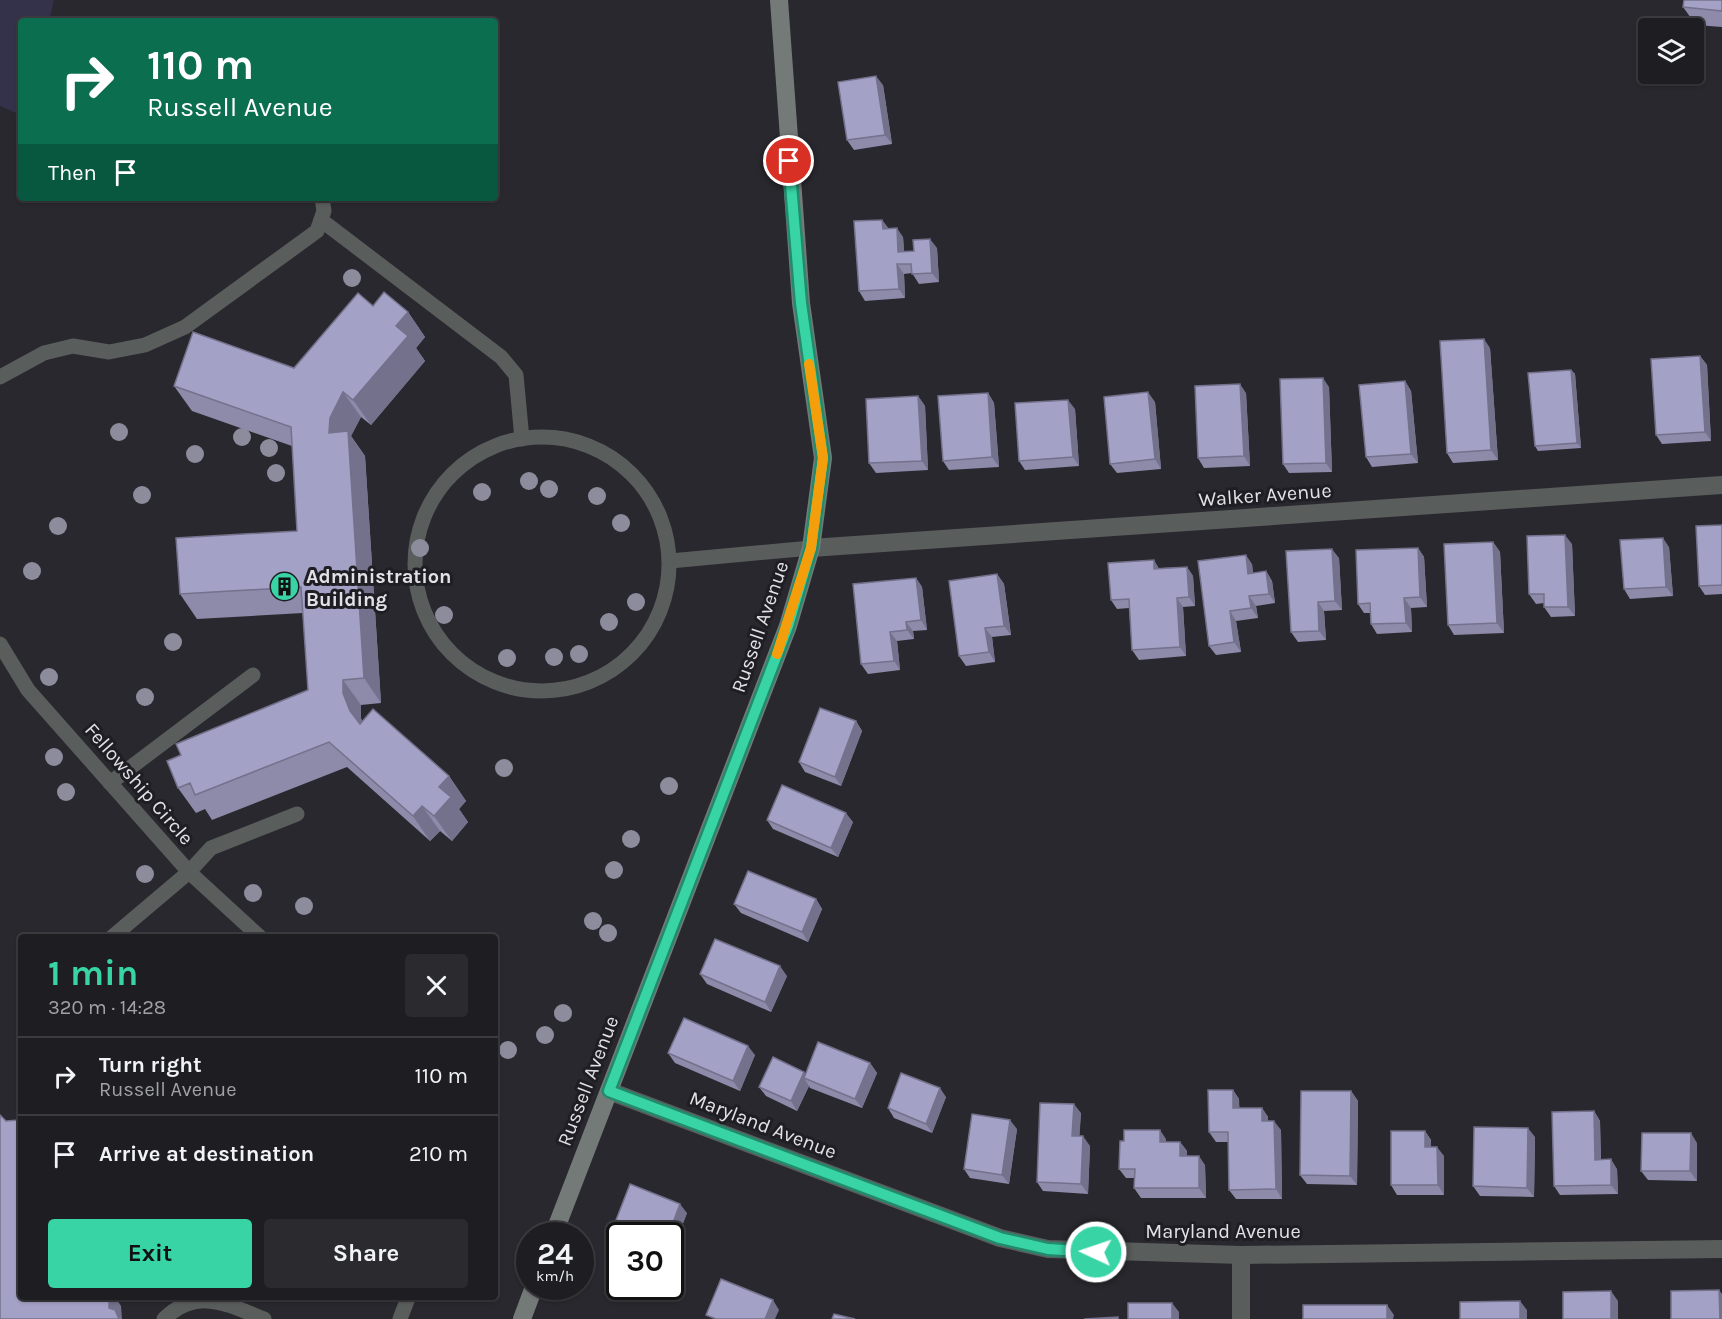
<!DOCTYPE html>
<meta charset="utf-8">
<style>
body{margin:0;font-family:Karla,sans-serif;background:#2b2b2f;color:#f1f3f6;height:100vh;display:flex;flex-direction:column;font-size:22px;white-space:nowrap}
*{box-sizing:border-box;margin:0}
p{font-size:20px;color:#a1a2a5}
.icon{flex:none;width:33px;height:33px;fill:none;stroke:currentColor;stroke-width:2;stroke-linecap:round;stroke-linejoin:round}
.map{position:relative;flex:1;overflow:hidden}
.side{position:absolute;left:18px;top:934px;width:480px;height:366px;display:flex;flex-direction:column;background:#1e1e22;border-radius:6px;box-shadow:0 2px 4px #0004,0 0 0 2px #3c3c40}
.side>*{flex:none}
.hud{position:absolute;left:18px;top:18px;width:480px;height:183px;border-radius:6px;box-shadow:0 2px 4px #0004,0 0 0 2px #3c3c40;background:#0b6e4f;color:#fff;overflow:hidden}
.tools{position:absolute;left:1638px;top:18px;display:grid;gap:12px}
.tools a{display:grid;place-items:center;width:66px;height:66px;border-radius:6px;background:#1e1e22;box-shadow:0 2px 4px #0004,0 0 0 2px #3c3c40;font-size:30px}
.speed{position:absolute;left:516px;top:1222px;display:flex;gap:12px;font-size:30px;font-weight:700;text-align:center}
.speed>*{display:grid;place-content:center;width:78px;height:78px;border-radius:50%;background:#1e1e22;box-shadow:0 2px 4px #0004,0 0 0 2px #3c3c40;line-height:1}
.speed small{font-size:15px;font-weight:400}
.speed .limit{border:3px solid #111;border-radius:9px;background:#fff;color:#111}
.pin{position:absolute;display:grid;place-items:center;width:51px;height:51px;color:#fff;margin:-26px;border:3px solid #fff;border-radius:50%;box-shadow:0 2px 6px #0007}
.me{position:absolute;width:66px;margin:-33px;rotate:273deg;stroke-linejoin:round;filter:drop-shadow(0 0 4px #0008)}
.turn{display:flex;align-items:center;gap:21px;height:126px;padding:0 30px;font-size:27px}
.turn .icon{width:78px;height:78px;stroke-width:2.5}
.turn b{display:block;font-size:42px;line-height:51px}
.then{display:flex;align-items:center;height:57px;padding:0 30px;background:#0003;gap:12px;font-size:22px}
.round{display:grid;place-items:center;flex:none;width:63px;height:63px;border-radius:6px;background:#2b2b2f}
.overview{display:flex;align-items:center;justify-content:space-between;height:102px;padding:0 30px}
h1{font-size:36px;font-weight:700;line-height:45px;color:#38d4a6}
.button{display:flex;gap:12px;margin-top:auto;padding:12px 30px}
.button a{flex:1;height:69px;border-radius:6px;background:#38d4a6;color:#111;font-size:24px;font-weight:700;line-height:69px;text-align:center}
.button a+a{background:#2b2b2f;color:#f1f3f6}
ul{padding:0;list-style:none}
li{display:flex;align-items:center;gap:18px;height:78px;padding:0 30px;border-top:2px solid #3c3c40}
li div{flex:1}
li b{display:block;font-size:22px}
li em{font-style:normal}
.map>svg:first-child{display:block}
.green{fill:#34314a}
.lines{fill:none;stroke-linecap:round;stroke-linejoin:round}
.lane{stroke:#595d5b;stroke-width:15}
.street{stroke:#595d5b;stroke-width:18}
.secondary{stroke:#747a78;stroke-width:18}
.tree{fill:#8d8c9d}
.wall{fill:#8d8aaa}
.shaded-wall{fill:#73718b}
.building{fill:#a4a1c6;stroke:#73718b;stroke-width:1.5}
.route-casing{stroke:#248a6c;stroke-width:15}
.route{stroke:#38d4a6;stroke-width:10}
.slow{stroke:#f59e0b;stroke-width:10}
.labels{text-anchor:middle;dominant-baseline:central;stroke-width:6;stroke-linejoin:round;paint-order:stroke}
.street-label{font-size:20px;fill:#e2e2e6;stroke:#1f1e24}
.poi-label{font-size:20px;font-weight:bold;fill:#e2e2e6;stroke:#1f1e24;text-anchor:start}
</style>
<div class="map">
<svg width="1722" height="1319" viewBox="0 0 1722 1319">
<rect width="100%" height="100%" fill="#28282e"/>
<path class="green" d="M0,0H54L49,21H21V115L0,106Z"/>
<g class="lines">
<g class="lane">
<path d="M321,220L501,357L516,375L522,439"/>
<path d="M0,377L44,353L73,346L109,352L145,345L185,327L317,231L324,211L322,198"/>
<circle cx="542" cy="564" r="127"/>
<path d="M670,561L811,548"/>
<path d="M0,644L28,690L189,872L261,938"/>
<path d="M110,783L253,675"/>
<path d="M111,938L189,872L211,848L297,814"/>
<path d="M164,1319C197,1287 226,1304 264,1319"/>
<path d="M400,1319L408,1298"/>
</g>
<g class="street">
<path d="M811,548L1722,485"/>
<path d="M609,1091L1000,1238L1048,1249L1241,1255L1722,1249"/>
<path d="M1241,1255V1319"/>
</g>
<g class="secondary">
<path d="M553,1236L788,626L811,548L823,458L801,303L779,0"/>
<path d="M522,1319L534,1287"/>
</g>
</g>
<g class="tree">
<circle cx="352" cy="278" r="9"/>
<circle cx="119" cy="432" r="9"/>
<circle cx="242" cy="437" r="9"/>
<circle cx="269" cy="448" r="9"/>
<circle cx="195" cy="454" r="9"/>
<circle cx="276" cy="473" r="9"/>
<circle cx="529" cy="481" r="9"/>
<circle cx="549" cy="489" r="9"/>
<circle cx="482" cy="492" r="9"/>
<circle cx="142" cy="495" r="9"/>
<circle cx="597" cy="496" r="9"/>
<circle cx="621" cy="523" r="9"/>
<circle cx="58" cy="526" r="9"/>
<circle cx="420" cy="548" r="9"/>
<circle cx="32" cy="571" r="9"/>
<circle cx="636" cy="602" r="9"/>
<circle cx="444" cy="615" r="9"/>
<circle cx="609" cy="622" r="9"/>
<circle cx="173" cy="642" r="9"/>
<circle cx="579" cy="654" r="9"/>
<circle cx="554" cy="657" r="9"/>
<circle cx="507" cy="658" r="9"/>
<circle cx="49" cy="677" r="9"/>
<circle cx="145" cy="697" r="9"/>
<circle cx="54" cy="757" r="9"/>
<circle cx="504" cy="768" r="9"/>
<circle cx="669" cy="786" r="9"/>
<circle cx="66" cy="792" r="9"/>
<circle cx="631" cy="839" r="9"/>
<circle cx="614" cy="870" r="9"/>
<circle cx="145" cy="874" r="9"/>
<circle cx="253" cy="893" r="9"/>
<circle cx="304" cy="906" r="9"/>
<circle cx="593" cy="921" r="9"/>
<circle cx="608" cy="933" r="9"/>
<circle cx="563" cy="1013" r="9"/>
<circle cx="545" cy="1035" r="9"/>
<circle cx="508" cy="1050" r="9"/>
</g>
<g class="wall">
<path d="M1722,0V27L1696,25L1683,7Z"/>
<path d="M883,85L892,144L854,150L847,140Z"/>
<path d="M882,220L888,228L903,237L904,252L937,248L939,282L919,284L912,273L904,274L905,298L865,301L859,291Z"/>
<path d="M373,306L408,312L425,337L416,348L425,361L371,425L361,417L351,436L365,456L381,703L361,705V718L362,722L449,776L466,801L459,809L468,822L452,841L440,831L430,841L347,767L212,820L205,809L196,813L178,788L181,755L308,690L303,613L197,619L180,594L297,531L292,446L192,411L174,386L294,368Z"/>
<path d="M1490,348L1498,460L1453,463L1447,453Z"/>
<path d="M1700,356L1707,365L1711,441L1662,444L1656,435Z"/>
<path d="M1571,370L1575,374L1581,448L1538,451L1535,446Z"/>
<path d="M1405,381L1411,391L1418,463L1372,467L1366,457Z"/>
<path d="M1329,387L1332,472L1289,473L1283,464Z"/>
<path d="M988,393L994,403L999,467L949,470L943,461Z"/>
<path d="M1246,393L1250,466L1204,468L1198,458Z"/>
<path d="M918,396L925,406L928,470L876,473L869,463Z"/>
<path d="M1155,402L1161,469L1117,473L1110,464Z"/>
<path d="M1075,409L1079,466L1025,470L1019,461Z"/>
<path d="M1722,525V594L1705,595L1699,586Z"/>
<path d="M1493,542L1500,552L1504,633L1454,635L1448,625Z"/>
<path d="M1572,544L1575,616L1551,617L1544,607V603L1536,604L1529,594Z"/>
<path d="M1669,547L1673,596L1630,599L1624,589Z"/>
<path d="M1418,548L1424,557L1427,607L1411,608L1412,632L1377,634L1371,624L1370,613H1364L1358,604Z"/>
<path d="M1339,558L1342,610L1324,611L1326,640L1298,642L1291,632Z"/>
<path d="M1252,564L1253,573L1266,571L1272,581L1275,603L1256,606L1258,618L1236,621L1241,652L1216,655L1209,646Z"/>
<path d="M1187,567L1193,576L1195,606L1183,607L1186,656L1139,660L1132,650L1129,608L1117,609L1111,600L1159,568Z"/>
<path d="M997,574L1004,584L1011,635L992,637L995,662L966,666L959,656Z"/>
<path d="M916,578L922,587L927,630L913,631L914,639L897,641L900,670L868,674L861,664Z"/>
<path d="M856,721L862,731L841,786L805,772L799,762Z"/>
<path d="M767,820L853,822L838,857L773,829Z"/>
<path d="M816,899L822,909L808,942L741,913L734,904Z"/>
<path d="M700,974L787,976L771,1012L707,984Z"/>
<path d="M668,1053L755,1055L740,1091L675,1063Z"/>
<path d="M870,1063L877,1073L862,1108L810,1088L809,1086L797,1111L766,1096L759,1087L806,1073Z"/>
<path d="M1233,1090L1239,1099V1108H1262L1268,1117V1121L1281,1130L1282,1199H1236L1229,1190L1228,1142H1216L1209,1132Z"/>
<path d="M1351,1091L1358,1101L1357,1185L1307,1184L1300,1175Z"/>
<path d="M946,1097L932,1133L894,1118L888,1108Z"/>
<path d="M1594,1111L1600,1121L1601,1160L1617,1169L1618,1194L1560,1195L1554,1186Z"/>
<path d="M1081,1113L1079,1136L1090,1146L1088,1194L1043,1191L1037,1182Z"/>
<path d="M1017,1129L1009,1184L970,1178L964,1169Z"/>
<path d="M1425,1131L1431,1140V1147L1444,1156V1195H1397L1391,1185Z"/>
<path d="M1535,1137L1534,1197L1480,1196L1473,1186Z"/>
<path d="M1166,1139V1142H1180L1187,1151V1156L1205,1165L1206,1198H1141L1134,1188L1135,1178H1126L1119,1169Z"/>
<path d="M1697,1143V1181L1648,1180L1641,1171Z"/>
<path d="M687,1213L673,1249L670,1248V1236H626L627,1231L622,1229L616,1220Z"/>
</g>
<g class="shaded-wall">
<path d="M876,76L883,85L892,144L885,135Z"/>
<path d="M882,220L889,229H883Z"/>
<path d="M897,228L903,237L905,261L898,252Z"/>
<path d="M930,239L937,248L939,282L932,273Z"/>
<path d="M897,264L904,274L905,298L899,289Z"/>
<path d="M408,312L425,337L416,348L425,361L371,425L353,400L396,326Z"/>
<path d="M1484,339L1490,348L1498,460L1491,450Z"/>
<path d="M1700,356L1707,365L1711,441L1705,432Z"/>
<path d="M1571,370L1575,374L1581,448L1577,443Z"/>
<path d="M1323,378L1329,387L1332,472L1326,463Z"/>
<path d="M1405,381L1411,391L1418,463L1411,454Z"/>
<path d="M1240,384L1246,393L1250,466L1244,456Z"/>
<path d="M343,392L361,417L351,436L365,456L381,703L364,678L329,433L330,418Z"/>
<path d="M1148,392L1155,402L1161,469L1155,459Z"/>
<path d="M988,393L994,403L999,467L992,457Z"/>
<path d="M918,396L925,406L928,470L922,461Z"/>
<path d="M1068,400L1075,409L1079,466L1073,457Z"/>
<path d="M1565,535L1572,544L1575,616L1568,607Z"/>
<path d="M1663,538L1669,547L1673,596L1666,587Z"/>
<path d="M1493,542L1500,552L1504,633L1497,623Z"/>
<path d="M1418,548L1424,557L1427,607L1420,597Z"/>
<path d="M1332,549L1339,558L1342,610L1335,601Z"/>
<path d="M1246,555L1252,564L1254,583L1248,574Z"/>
<path d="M1154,560L1160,570L1154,569Z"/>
<path d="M1187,567L1193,576L1195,606L1189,597Z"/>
<path d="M1266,571L1272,581L1275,603L1269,594Z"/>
<path d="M997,574L1004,584L1011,635L1004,626Z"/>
<path d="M916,578L922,587L927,630L921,620Z"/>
<path d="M1249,596L1256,606L1258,618L1251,608Z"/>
<path d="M1177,598L1183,607L1186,656L1180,647Z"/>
<path d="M1404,598L1411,608L1412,632L1406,623Z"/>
<path d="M1318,602L1324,611L1326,640L1319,631Z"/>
<path d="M1230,611L1236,621L1241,652L1234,642Z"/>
<path d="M906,622L913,631L914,639L907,630Z"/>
<path d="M985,628L992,637L995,662L989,652Z"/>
<path d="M890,632L897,641L900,670L894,661Z"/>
<path d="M343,680L361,705V718L367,736L350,711L343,693Z"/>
<path d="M856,721L862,731L841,786L835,777Z"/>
<path d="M449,776L466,801L459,809L468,822L452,841L434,816L439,787Z"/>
<path d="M422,806L440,831L430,841L413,816Z"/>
<path d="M846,813L853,822L838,857L831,848Z"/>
<path d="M816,899L822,909L808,942L802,932Z"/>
<path d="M780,966L787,976L771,1012L765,1002Z"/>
<path d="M748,1046L755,1055L740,1091L733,1081Z"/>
<path d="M870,1063L877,1073L862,1108L855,1099Z"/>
<path d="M804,1072L811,1081L804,1078L809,1086L797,1111L791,1101Z"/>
<path d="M940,1088L946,1097L932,1133L926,1124Z"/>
<path d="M1233,1090L1239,1099L1240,1118L1233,1108Z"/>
<path d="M1351,1091L1358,1101L1357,1185L1350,1176Z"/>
<path d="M1074,1104L1081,1113L1079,1145L1072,1136Z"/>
<path d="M1262,1108L1268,1117V1131L1262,1121Z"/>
<path d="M1594,1111L1600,1121L1601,1169L1595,1160Z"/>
<path d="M1010,1120L1017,1129L1009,1184L1002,1175Z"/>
<path d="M1274,1121L1281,1130L1282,1199L1276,1189Z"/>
<path d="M1528,1128L1535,1137L1534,1197L1527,1188Z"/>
<path d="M1160,1130L1166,1139V1151L1160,1142Z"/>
<path d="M1425,1131L1431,1140V1156L1425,1147Z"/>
<path d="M1691,1133L1697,1143V1181L1690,1171Z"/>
<path d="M1083,1136L1090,1146L1088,1194L1081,1184Z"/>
<path d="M1180,1142L1187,1151V1166L1180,1156Z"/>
<path d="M1437,1147L1444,1156V1195L1438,1185Z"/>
<path d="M1199,1156L1205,1165L1206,1198L1199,1188Z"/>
<path d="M1611,1159L1617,1169L1618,1194L1611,1185Z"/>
<path d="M680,1204L687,1213L673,1249L670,1245V1236H668Z"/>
<path d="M1719,1290L1722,1294V1319H1720Z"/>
<path d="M1611,1291L1618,1301V1319H1611Z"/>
<path d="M109,1298H116L121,1306L122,1319H117L109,1308Z"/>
<path d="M773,1300L779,1310L775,1319H765Z"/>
<path d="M1520,1301L1527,1310V1319H1520Z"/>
<path d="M1172,1303L1179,1312V1319H1172Z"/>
<path d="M1387,1305L1394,1315L1393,1319H1387Z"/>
</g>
<g class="building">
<path d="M1684,0H1722V11L1683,7Z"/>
<path d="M876,76L885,135L847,140L838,82Z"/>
<path d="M882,220L883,229L897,228L898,252L914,251L913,240L930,239L932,273L912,274L911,264H897L899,289L859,291L854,221Z"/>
<path d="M384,292L408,312L396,326L408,336L353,400L343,392L330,418L329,433L348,431L364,678L343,680V693L350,711L360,724L373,709L449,776L439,787L451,797L434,816L422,806L413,816L329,742L195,795L190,783L178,788L167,761L181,755L176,744L308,690L301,587L180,594L176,538L297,531L291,427L174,386L193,332L294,368L358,293L373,306Z"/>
<path d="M1484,339L1491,450L1447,453L1440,341Z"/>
<path d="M1700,356L1705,432L1656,435L1651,359Z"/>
<path d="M1571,370L1577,443L1535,446L1528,373Z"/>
<path d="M1323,378L1326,463L1283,464L1280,379Z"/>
<path d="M1405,381L1411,454L1366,457L1359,385Z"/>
<path d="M1240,384L1244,456L1198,458L1195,386Z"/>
<path d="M1148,392L1155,459L1110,464L1104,397Z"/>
<path d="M988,393L992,457L943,461L938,396Z"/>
<path d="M918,396L922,461L869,463L866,399Z"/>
<path d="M1068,400L1073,457L1019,461L1015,403Z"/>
<path d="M1722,525V585L1699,586L1696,526Z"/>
<path d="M1565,535L1568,607H1544V594H1529L1527,536Z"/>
<path d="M1663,538L1666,587L1624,589L1620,540Z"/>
<path d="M1493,542L1497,623L1448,625L1444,544Z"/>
<path d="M1418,548L1420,597L1404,598L1406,623L1371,624L1370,603L1358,604L1356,550Z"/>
<path d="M1332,549L1335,601L1318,602L1319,631L1291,632L1286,551Z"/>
<path d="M1246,555L1248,574L1266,571L1269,594L1249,596L1251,608L1230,611L1234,642L1209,646L1198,561Z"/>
<path d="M1154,560V569L1187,567L1189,597L1177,598L1180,647L1132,650L1129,599L1111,600L1108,563Z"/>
<path d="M997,574L1004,626L985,628L989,652L959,656L949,581Z"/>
<path d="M916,578L921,620L906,622L907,630L890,632L894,661L861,664L853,584Z"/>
<path d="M820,708L856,721L835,777L799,762Z"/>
<path d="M782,785L846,813L831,848L767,820Z"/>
<path d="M748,871L816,899L802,932L734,904Z"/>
<path d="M715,939L780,966L765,1002L700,974Z"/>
<path d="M684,1018L748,1046L733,1081L668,1053Z"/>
<path d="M818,1042L870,1063L855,1099L804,1078Z"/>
<path d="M773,1057L804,1072L791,1101L759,1087Z"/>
<path d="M901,1073L940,1088L926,1124L888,1108Z"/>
<path d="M1208,1090H1233V1108H1262V1121H1274L1276,1189L1229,1190L1228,1132H1209Z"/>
<path d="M1301,1091H1351L1350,1176L1300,1175Z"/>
<path d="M1040,1103L1074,1104L1072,1136H1083L1081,1184L1037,1182Z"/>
<path d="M1594,1111L1595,1160L1611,1159V1185L1554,1186L1552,1112Z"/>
<path d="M972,1114L1010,1120L1002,1175L964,1169Z"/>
<path d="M0,1115L6,1121L19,1120L21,1117V1298H109V1308L115,1310L119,1319H0Z"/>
<path d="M1474,1127L1528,1128L1527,1188L1473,1186Z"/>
<path d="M1124,1130H1160V1142H1180V1156H1199V1188H1134L1135,1169H1119L1120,1141H1124Z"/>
<path d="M1391,1131H1425V1147H1437L1438,1185H1391Z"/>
<path d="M1642,1133H1691L1690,1171H1641Z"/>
<path d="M630,1184L680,1204L668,1236H657L653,1234L652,1236H626L630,1225L616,1220Z"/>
<path d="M721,1279L773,1300L765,1319H716L706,1315Z"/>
<path d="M1719,1290L1720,1319H1671V1291Z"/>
<path d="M1611,1291V1319H1563V1292Z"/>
<path d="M1520,1301V1319H1460V1302Z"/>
<rect x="1128" y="1303" width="44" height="16"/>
<rect x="1303" y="1305" width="84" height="14"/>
<path d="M834,1314L855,1319H832Z"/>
<path d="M1118,1317V1319H1084Z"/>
</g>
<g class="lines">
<defs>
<path id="route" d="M789,161L801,303L823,458L811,548L788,626L609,1091L1000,1238L1048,1249L1096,1252"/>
</defs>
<use href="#route" class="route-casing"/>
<use href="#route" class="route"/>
<path class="slow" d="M777,654L811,548L823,458L809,364"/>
</g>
<defs>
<symbol id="building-disc" viewBox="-11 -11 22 22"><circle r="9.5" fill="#38d4a6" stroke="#1f1e24"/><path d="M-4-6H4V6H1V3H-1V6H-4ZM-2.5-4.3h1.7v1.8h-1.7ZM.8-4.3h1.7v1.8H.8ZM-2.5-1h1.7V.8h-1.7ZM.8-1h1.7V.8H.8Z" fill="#111"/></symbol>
</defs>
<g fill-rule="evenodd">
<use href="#building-disc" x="268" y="570" width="33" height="33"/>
</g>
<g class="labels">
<g class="street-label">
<text transform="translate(1265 495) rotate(-4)">Walker Avenue</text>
<text transform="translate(760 627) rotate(-71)">Russell Avenue</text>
<text transform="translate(139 784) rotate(49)">Fellowship Circle</text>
<text transform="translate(588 1081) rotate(-69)">Russell Avenue</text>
<text transform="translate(763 1125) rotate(21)">Maryland Avenue</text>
<text x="1223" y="1231">Maryland Avenue</text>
</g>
<g class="poi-label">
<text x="306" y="576">Administration<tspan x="306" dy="23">Building</tspan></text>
</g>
</g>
</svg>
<div class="tools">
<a><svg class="icon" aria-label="layers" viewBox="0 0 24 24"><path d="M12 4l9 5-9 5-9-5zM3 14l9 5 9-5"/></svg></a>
</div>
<div class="speed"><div>24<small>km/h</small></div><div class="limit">30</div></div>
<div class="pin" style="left:789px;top:161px;background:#d93025"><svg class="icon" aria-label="arrive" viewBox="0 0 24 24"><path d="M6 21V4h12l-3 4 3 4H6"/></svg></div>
<svg class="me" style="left:1096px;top:1252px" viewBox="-20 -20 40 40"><circle r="17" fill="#38d4a6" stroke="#fff" stroke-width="3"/><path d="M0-11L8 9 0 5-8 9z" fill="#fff"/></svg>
<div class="hud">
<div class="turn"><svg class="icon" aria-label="right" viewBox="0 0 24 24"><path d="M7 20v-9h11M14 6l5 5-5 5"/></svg><div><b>110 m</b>Russell Avenue</div></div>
<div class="then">Then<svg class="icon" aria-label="arrive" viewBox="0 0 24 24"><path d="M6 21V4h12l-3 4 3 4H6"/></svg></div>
</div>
<section class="side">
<div class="overview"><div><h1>1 min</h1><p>320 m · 14:28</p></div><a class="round"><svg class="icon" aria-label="close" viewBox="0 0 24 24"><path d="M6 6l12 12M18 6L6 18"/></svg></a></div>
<ul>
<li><svg class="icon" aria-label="right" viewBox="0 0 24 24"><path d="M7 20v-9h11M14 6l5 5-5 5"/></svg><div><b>Turn right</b><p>Russell Avenue</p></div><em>110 m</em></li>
<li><svg class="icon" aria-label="arrive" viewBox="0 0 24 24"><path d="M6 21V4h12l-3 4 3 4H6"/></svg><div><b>Arrive at destination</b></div><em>210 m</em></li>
</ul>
<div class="button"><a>Exit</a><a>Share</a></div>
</section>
</div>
